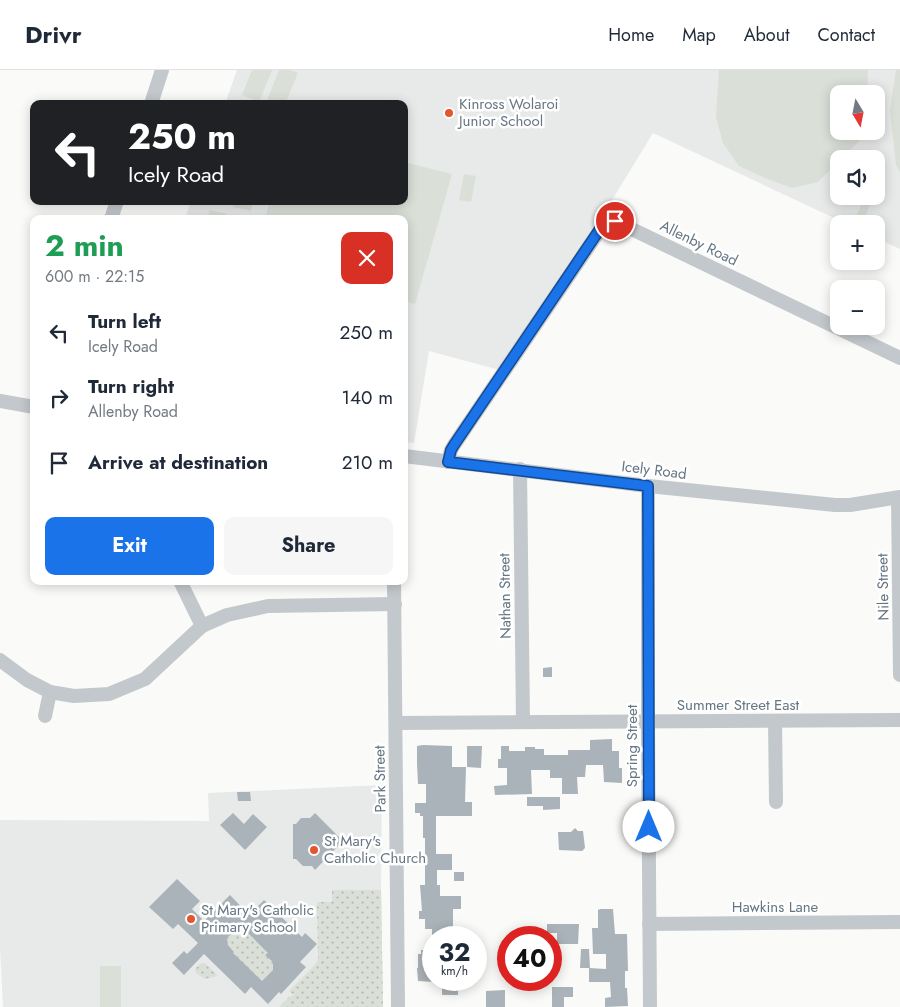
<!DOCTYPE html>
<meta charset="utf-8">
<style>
body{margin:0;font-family:Jost,sans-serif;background:#f6f6f7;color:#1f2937;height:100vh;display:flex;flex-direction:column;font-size:19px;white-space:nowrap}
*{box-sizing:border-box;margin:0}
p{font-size:16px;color:#747a83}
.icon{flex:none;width:28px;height:28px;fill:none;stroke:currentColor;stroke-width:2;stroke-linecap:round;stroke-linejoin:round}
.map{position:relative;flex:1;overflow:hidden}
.details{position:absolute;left:30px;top:145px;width:378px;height:370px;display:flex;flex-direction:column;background:#fff;border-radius:10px;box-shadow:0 2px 12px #0003}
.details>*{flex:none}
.hud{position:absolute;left:30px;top:30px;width:378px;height:105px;border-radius:10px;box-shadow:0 2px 12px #0003;background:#202124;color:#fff;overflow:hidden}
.needle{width:32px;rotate:170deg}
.controls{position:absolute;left:830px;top:15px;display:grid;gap:10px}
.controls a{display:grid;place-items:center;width:55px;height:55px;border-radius:10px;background:#fff;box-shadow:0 2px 12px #0003;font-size:25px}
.speed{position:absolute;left:422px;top:856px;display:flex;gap:10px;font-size:25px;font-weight:700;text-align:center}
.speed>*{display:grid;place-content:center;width:65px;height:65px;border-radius:50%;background:#fff;box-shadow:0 2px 12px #0003;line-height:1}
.speed small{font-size:12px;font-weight:400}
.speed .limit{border:8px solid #d22;background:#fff;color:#111}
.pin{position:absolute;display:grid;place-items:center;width:42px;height:42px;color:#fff;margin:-21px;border:2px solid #fff;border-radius:50%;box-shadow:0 1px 5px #0007}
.me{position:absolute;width:55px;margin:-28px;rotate:0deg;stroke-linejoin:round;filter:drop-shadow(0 0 4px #0008)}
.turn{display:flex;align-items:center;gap:18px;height:105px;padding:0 15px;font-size:22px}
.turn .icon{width:65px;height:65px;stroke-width:2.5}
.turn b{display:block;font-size:35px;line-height:42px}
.round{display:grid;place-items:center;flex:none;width:52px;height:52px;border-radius:10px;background:#f6f6f7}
.overview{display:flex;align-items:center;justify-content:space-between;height:85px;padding:0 15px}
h1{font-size:30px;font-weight:700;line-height:38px;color:#1e9e55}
.cta{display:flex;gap:10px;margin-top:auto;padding:10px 15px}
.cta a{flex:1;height:58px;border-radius:10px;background:#1a73e8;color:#fff;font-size:20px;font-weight:700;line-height:58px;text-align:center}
.cta a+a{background:#f6f6f7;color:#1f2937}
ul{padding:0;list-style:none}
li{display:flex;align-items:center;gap:15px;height:65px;padding:0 15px}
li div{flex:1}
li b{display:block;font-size:19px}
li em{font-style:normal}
header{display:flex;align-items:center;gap:30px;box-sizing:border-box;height:70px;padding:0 25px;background:#fff;border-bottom:1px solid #e0e1e3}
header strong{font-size:24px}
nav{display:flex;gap:28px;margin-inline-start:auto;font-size:18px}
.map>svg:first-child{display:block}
.built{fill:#e8e9e9;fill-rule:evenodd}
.grass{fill:url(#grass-dots)}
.garden{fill:#dadfd7}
.building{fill:#aab3b9;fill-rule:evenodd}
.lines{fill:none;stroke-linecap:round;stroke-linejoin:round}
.minor{stroke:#c3c8cc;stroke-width:14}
.route-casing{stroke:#114b97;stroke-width:12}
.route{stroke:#1a73e8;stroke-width:9}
.poi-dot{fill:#e4572e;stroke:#fff;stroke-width:2}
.labels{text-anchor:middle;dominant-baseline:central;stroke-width:5;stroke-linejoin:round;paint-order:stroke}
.poi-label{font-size:15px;fill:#657683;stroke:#fff;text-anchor:start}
.street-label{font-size:15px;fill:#657683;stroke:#fff}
</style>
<header>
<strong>Drivr</strong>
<nav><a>Home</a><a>Map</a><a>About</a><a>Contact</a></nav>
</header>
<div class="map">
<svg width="900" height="937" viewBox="0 0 900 937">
<defs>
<pattern id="grass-dots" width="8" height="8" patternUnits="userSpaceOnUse" patternTransform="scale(1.25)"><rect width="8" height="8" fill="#dadfd7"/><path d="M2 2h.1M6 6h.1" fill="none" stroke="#b4b9b4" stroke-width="1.8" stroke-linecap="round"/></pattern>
</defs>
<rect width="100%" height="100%" fill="#fafaf8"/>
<g class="built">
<path d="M237,0H900V179L876,168V154H847L653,63L507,302L429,281L414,373L404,372V149H185L191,131H404V34H225ZM839,24H876V61H839ZM839,89H876V126H839Z"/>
<path d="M382,715L381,820L383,937H3L0,878V750L209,751L208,723Z"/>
</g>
<g class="grass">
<path d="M332,820H381L383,937H279L289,927L294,925L289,921L315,895L318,890L317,832H332Z"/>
<path d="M240,855L256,871L289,883L261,913L233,883L234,882L225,870Z"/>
<path d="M205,893L218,906L205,909L196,903L195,899L200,894Z"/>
</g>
<g class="garden">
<path d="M252,0H272L259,32L242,25Z"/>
<path d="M279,0H290L298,3L285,34H268L266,33Z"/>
<path d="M719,0H868L867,24H839V61H865V65L841,89H839V91L818,112L792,118L765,108L739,96L723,73L716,47Z"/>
<path d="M896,0H900V102L896,95L890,40Z"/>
<path d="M404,92L452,104L415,234L404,231V149H265L270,131H404Z"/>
<path d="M464,104L476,106L471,132L459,130Z"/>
<path d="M865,126H873L863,153L855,149Z"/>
<path d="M235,131H253L251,141L233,137Z"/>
<path d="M210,140L227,144L226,149H207Z"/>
<rect x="100" y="896" width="21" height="41"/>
</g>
<g class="building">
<path d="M552,597V607H543V598Z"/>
<path d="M612,669V681H619V698H622V713L604,712L603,695H586L585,707H577L578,724H562V708H550V700H531L532,724L495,725L494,716L507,715V698H498V689H501V676H509V681H525V677H535V679H544V685H568V680H590V670Z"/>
<path d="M423,675L452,676V697H466L465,732H472V746H436V784H452V800H437V815H440V826H461V839H453V867H432V859H425V849H419V841H422L420,815H425V768H423V746H420V743H415V733H426V714H418L417,694V676Z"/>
<path d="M467,676H482L481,698L467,697Z"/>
<path d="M237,722H250L251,731H238Z"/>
<path d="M527,727H560V739L543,740V736H527Z"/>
<path d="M233,743L244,754L253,744L267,757L245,780L220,755Z"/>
<path d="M315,743L343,771L315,800L312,796H303L296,789H293V754H296L301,748H310Z"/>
<path d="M575,758L578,761H583L585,778L582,781L559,780L558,762H571Z"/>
<rect x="454" y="802" width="10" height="9"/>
<path d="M177,809L200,831L192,839L204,851L230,825L249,845L264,830L302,867L305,863L317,874L300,892L306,897L281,924L279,922L268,934L251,917L245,924L204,884L184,905L172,893L184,881L187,884L198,873L178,854L173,859L149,837ZM240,855L268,883L265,885L273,892V900L262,911L233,883L234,882L228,875L227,868Z"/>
<path d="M600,839H613L615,864H627L628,901H625V918H627L628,936L605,937V928L611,927L610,912H589V898L606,899V884H593L592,858H598V840Z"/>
<path d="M547,854H579L578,874H557V863H547Z"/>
<path d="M581,879H589L590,898H580Z"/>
<path d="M421,880H434V912L418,911L417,898H418V884H421Z"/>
<rect x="442" y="910" width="16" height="15"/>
<path d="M552,917H573V927H564V937H552Z"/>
<path d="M505,920V937H486V921Z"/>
</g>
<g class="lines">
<g class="minor">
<path d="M151,34L162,0"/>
<path d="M111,149L117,131"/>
<path d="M0,331L34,337"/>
<path d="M404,386L648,416L835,435H850L900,427"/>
<path d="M448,392L451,380L454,375L602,157L615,151L900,288"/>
<path d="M520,399L523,652"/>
<path d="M648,416V660L650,937"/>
<path d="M898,428L900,605"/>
<path d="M180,511L202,556"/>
<path d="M394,511L398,937"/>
<path d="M0,590L27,610L50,622L74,626L109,624L145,609L202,556L227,545L268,536L395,534"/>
<path d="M45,646L50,622"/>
<path d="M775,651L776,732"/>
<path d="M396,653L900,650"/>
<path d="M649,854L900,852"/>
</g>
</g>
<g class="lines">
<defs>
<path id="route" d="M615,151L602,156L454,375L451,380L448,392L648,416L649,757"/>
</defs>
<use href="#route" class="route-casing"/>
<use href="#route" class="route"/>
</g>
<g class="poi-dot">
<circle cx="449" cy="43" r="5"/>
<circle cx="314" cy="780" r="5"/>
<circle cx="191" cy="849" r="5"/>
</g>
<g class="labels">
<g class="poi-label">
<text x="459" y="34">Kinross Wolaroi<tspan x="459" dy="17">Junior School</tspan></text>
<text x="324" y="771">St Mary's<tspan x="324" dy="17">Catholic Church</tspan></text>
<text x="201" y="840">St Mary's Catholic<tspan x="201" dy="17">Primary School</tspan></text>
</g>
<g class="street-label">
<text transform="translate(699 173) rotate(26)">Allenby Road</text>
<text transform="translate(654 400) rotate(7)">Icely Road</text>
<text transform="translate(883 517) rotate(-91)">Nile Street</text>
<text transform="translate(505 526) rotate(-91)">Nathan Street</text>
<text x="738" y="635">Summer Street East</text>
<text transform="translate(632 676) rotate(-90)">Spring Street</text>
<text transform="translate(380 709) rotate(-91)">Park Street</text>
<text x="775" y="837">Hawkins Lane</text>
</g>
</g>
</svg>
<div class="controls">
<a><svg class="needle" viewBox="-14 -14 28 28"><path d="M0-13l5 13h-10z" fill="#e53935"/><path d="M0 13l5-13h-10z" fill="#747a83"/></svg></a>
<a><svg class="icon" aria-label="sound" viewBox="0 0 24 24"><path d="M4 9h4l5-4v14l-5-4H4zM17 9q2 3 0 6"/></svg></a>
<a>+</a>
<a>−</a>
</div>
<div class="speed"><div>32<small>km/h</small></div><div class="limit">40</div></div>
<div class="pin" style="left:615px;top:151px;background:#d93025"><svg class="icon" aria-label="arrive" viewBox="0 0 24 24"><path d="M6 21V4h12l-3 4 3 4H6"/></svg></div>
<svg class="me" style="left:649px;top:757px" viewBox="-20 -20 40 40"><circle r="19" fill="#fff"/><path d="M0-13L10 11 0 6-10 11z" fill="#1a73e8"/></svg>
<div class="hud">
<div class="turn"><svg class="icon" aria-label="left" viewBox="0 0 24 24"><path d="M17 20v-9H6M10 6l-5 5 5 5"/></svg><div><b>250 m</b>Icely Road</div></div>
</div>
<section class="details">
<div class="overview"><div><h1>2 min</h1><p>600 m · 22:15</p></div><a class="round" style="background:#d93025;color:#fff"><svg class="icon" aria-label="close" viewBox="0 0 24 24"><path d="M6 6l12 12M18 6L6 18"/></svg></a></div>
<ul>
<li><svg class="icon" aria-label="left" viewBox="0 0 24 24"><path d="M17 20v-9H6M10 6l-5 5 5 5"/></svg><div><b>Turn left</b><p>Icely Road</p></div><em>250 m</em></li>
<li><svg class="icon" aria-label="right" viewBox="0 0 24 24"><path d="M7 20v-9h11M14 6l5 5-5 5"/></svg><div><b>Turn right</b><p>Allenby Road</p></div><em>140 m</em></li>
<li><svg class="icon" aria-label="arrive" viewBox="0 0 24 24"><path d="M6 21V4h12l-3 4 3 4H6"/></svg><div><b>Arrive at destination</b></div><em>210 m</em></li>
</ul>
<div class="cta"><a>Exit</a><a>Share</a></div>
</section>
</div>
